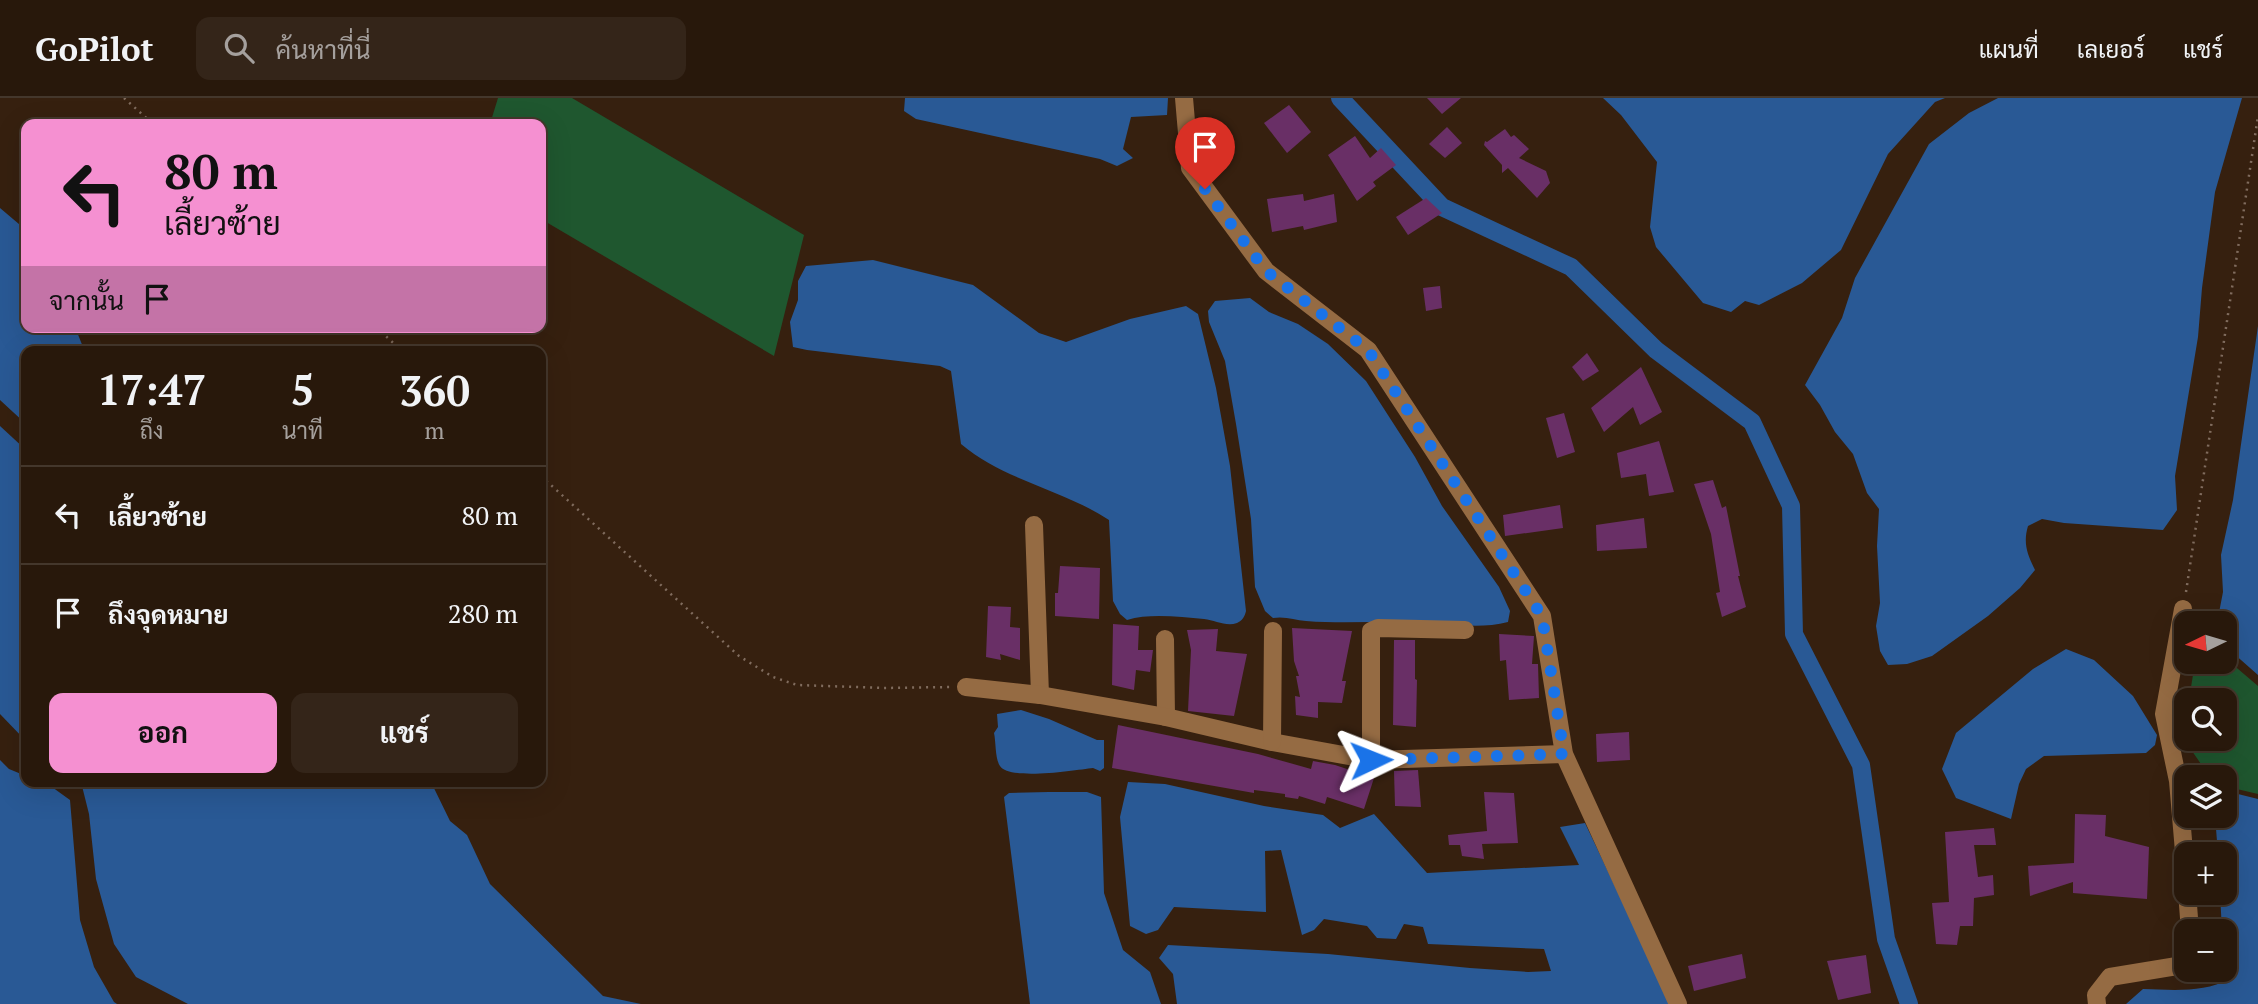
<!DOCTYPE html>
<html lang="th">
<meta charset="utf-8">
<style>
body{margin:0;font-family:"PT Serif",Sarabun,serif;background:#342519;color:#f1f3f6;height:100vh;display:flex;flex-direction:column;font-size:26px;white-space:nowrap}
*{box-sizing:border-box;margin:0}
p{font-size:23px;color:#a5a09d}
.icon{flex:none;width:38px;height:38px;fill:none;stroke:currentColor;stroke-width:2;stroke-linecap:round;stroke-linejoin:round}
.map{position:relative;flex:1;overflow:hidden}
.drawer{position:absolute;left:21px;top:248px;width:525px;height:441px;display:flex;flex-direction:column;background:#28180b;border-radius:14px;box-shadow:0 7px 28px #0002,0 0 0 2px #44372c}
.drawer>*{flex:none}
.banner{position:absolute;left:21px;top:21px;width:525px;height:214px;border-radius:14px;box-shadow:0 7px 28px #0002,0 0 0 2px #44372c;background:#f590d1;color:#111;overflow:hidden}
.needle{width:46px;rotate:265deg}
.tools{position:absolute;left:2174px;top:513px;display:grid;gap:14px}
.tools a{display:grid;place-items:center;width:63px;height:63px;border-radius:14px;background:#28180b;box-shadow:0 7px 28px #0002,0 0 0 2px #44372c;font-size:35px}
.pin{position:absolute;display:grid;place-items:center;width:60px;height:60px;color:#fff;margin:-72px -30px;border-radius:50% 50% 50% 0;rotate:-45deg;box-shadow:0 0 7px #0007}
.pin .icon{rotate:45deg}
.me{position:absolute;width:77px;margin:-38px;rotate:88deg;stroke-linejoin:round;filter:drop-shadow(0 0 5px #0008)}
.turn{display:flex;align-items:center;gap:24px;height:147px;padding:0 28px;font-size:32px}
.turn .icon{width:91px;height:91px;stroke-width:2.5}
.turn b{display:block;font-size:49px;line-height:60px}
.then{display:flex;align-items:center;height:66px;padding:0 28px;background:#0003;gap:14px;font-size:26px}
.eta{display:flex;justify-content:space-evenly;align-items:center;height:119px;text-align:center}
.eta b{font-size:42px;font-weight:700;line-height:49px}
.cta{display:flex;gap:14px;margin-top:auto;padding:14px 28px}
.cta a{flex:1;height:80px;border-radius:14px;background:#f590d1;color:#111;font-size:28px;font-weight:700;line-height:80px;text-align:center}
.cta a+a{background:#342519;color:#f1f3f6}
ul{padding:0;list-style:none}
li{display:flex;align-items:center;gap:21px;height:98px;padding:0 28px;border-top:2px solid #44372c}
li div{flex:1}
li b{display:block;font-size:26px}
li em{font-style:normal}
header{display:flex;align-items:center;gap:42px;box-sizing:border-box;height:98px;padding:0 35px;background:#28180b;border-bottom:2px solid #44372c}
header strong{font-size:33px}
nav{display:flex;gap:38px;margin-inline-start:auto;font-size:24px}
.search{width:490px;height:63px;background:#342519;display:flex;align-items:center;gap:18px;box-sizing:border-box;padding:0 24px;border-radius:14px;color:#a5a09d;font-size:26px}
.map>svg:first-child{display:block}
.green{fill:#1f572f}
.water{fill:#295995}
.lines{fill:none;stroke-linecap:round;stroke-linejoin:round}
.canal{stroke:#295995;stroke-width:18}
.building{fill:#692f66}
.path{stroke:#806c5e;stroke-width:2.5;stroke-dasharray:2 5;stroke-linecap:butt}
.minor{stroke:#956b43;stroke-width:18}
.route{stroke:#1a73e8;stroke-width:12;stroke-dasharray:0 21.6}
</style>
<header>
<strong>GoPilot</strong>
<div class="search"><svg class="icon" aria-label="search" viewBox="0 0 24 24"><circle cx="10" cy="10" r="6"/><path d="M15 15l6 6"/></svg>ค้นหาที่นี่</div>
<nav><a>แผนที่</a><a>เลเยอร์</a><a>แชร์</a></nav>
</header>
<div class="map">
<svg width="2258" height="906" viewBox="0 0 2258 906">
<rect width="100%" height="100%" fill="#36200f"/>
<g class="green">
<path d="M498,0H572L804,137L774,258L541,121V26H490Z"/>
<path d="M2224,559L2258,588V696L2224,688V679H2210L2183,640L2186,621V640H2224V602H2189L2195,564H2224Z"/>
</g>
<g class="water">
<path d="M905,0H1168L1167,17L1131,19L1123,51L1133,60L1117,68L1100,61L916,21L904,13Z"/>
<path d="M1603,0H1945L1935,4L1888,56L1841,152L1802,185L1759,207L1745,203L1731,214L1703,205L1656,149L1650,129L1657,64L1621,17Z"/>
<path d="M1998,0H2242L2215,94L2202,190L2198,239L2175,378L2177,412L2163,432L2064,425L2042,421L2028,428C2023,445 2027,456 2035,472L2020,490L1988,518L1932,558L1907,566L1888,567L1880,553L1876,528L1880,505L1877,448L1879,411L1867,395L1853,356L1835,334L1820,307L1805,287L1842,220L1855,180L1929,46L1969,15Z"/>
<path d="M0,110L26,132V229H75L85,254H26V326L0,302Z"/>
<path d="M873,162L973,187L1039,235L1066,244L1130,221L1186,208L1198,216L1216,290L1230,368L1246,513C1245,518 1242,523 1237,525C1226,529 1215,522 1204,521C1180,519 1150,515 1127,522L1120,516L1113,503L1109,422C1062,391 1005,383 961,346L951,273L940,268L807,252L793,249L790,224L798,202V183L806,168Z"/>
<path d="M1250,200L1269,214L1298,226L1328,246L1366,283L1415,359L1442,408L1499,489L1510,513L1508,524C1478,532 1446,525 1415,524C1379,523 1342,526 1306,523C1295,522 1285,518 1273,520L1265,513L1255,489L1251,421L1236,326L1225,263L1209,224L1208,213L1215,203Z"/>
<path d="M2258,228V577L2224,547V525H2217L2223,494L2221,457L2233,402Z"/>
<path d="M0,328L26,352V643L0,616Z"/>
<path d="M2066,551L2094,562L2133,598L2157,637L2155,647L2146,655L2044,658L2026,671L2019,686L2011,721L1956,700L1942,671L1956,635L2033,571Z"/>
<path d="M1021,612L1049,621L1097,642H1104V670L1100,673L1093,670C1076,672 1010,683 1000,668C995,661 996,644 994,635L998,629L997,616Z"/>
<path d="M0,662L9,671L26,678V684H45L70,702L80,822L94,869L114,904L117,906H0Z"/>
<path d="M81,684H431L450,723L467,737L490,786L603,898L641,906H188L136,879L114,846L96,781L89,716Z"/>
<path d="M1128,684L1165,686L1264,708L1323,717L1340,730L1374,716L1427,775L1579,767L1560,729L1585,725L1671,906H1177L1173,876L1159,860L1168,847L1328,856L1470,870L1528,874L1551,873L1544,851L1428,846L1423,829L1404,826L1396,841L1377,840L1367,828L1324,821L1314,832L1302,837L1281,752L1265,753L1266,814L1174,809L1158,832L1146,836L1130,828L1120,719Z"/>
<path d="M1049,694H1087L1101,699L1104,795L1123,852L1150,874L1161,906H1030L1004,699L1009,695Z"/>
<path d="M2238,696L2258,701V906H2126L2143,891C2172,892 2204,895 2229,881L2224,862V833H2222L2220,795L2224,794V756H2218L2215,718H2224V698Z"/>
</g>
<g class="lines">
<path class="canal" d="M1340,0L1442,109L1571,169L1656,252L1752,324L1791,408L1794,536L1861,667L1886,841L1909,906"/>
</g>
<g class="building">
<path d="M1427,0H1461L1442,16Z"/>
<path d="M1289,7L1311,34L1287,55L1264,25Z"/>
<path d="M1447,29L1462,45L1445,60L1429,46Z"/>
<path d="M1505,31L1511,39L1514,37L1529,51L1519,60L1546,73L1550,85L1537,100L1508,70L1502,75V67L1484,47L1485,43L1487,44Z"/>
<path d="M1355,38L1370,60L1381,50L1396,67L1373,84L1376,88L1357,103L1328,57Z"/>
<path d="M1303,96L1304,103L1334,96L1337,124L1304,132L1303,128L1272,134L1267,101Z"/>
<path d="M1426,100L1442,115L1408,137L1396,119Z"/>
<path d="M1440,188L1442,210L1426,213L1423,190Z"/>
<path d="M1587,255L1599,273L1583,283L1572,269Z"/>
<path d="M1641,269L1662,314L1640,327L1633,309L1604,334L1591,310Z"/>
<path d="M1564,315L1575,354L1557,360L1546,320Z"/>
<path d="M1659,343L1674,394L1649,398L1646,376L1621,380L1617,355Z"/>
<path d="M1713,382L1722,410L1726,408L1740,478H1738L1746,509L1722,519L1716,495L1720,494L1711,436L1694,386Z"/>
<path d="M1560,407L1563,430L1505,438L1503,417Z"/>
<path d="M1644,420L1647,450L1597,453L1596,427Z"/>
<path d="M1060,468L1100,470L1099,521L1055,518V495H1058Z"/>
<path d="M988,508L1011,509L1010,529L1020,530V562L1000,556L1001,562L986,559Z"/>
<path d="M1113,526L1139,528L1138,552H1153L1150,574L1136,572L1134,592L1112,587Z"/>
<path d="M1292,530L1352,533L1342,583H1346L1342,605L1318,604V620L1296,617L1295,598L1300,599L1296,578H1299L1294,563Z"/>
<path d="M1218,531L1216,553L1247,556L1234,618L1188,613L1191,552L1187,532Z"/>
<path d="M1499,536L1534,538L1532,566H1538L1539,600L1509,602L1506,562L1500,563Z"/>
<path d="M1394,542H1415V581L1417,582L1416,629L1393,627Z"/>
<path d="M1118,627L1258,656L1311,671L1313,663L1335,667L1374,680L1364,711L1327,699L1325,706L1299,698L1298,701L1285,699V696L1254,692V695L1112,670Z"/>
<path d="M1629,634L1630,662L1597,664L1596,636Z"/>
<path d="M1418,672L1421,709L1395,708L1394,673Z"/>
<path d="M1484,694L1514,695L1518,745L1482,746L1484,761L1462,758L1460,747H1449L1448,737L1487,733Z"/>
<path d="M2075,716L2106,717L2105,738L2149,749L2147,801L2073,795V784L2030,798L2028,768L2074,765Z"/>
<path d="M1994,730L1996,747H1974L1978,779L1993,777L1994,797L1974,800L1973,828H1960L1957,847L1936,846L1932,805L1949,804L1945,734Z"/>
<path d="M1742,856L1746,880L1694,893L1688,868Z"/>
<path d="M1866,857L1871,895L1838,902L1827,863Z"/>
</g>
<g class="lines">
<g class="path">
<path d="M124,0L153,26"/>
<path d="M376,229L403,254"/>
<path d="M541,378L739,558L773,579L797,587L884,590L951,589"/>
<path d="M2186,494L2258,18"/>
</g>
<g class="minor">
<path d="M1184,0L1190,70L1266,173L1368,252L1542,518L1564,656L1678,906"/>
<path d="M1034,427L1040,597"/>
<path d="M2183,511L2164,616L2178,683L2186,777"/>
<path d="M1165,541L1166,619"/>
<path d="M966,589L1040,597L1166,619L1272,644L1371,662L1564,656"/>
<path d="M1272,644L1273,533"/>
<path d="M1371,662V533L1378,530L1465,532"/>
<path d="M2187,794L2190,833"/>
<path d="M2097,906L2096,897L2110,879L2177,868L2186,861"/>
</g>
</g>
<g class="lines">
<path class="route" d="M1205,91L1266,173L1368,252L1542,518L1564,656L1371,662"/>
</g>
</svg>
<div class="tools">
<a><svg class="needle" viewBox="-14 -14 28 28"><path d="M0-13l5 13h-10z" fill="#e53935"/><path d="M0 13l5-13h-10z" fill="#a5a09d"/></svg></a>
<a><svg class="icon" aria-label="search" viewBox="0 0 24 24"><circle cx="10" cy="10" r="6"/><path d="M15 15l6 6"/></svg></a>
<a><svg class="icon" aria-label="layers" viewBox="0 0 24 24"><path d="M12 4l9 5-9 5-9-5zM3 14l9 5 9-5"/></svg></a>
<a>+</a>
<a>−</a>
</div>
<div class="pin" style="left:1205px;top:91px;background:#d93025"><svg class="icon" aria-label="arrive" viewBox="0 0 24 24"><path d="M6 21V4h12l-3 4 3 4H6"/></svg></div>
<svg class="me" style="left:1371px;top:662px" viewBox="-20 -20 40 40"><path d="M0-17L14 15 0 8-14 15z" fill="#1a73e8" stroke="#fff" stroke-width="4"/></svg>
<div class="banner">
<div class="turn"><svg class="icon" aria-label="left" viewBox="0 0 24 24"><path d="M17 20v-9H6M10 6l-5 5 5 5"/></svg><div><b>80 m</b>เลี้ยวซ้าย</div></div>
<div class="then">จากนั้น<svg class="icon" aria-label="arrive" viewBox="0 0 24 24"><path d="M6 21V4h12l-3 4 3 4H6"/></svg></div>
</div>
<section class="drawer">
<div class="eta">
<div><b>17:47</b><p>ถึง</p></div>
<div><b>5</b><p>นาที</p></div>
<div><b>360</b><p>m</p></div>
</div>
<ul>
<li><svg class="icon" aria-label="left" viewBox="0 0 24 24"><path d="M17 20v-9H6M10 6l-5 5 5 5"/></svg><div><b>เลี้ยวซ้าย</b></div><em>80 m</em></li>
<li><svg class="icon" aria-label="arrive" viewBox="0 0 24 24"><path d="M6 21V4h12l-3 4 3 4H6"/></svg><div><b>ถึงจุดหมาย</b></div><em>280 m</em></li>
</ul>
<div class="cta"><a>ออก</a><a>แชร์</a></div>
</section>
</div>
